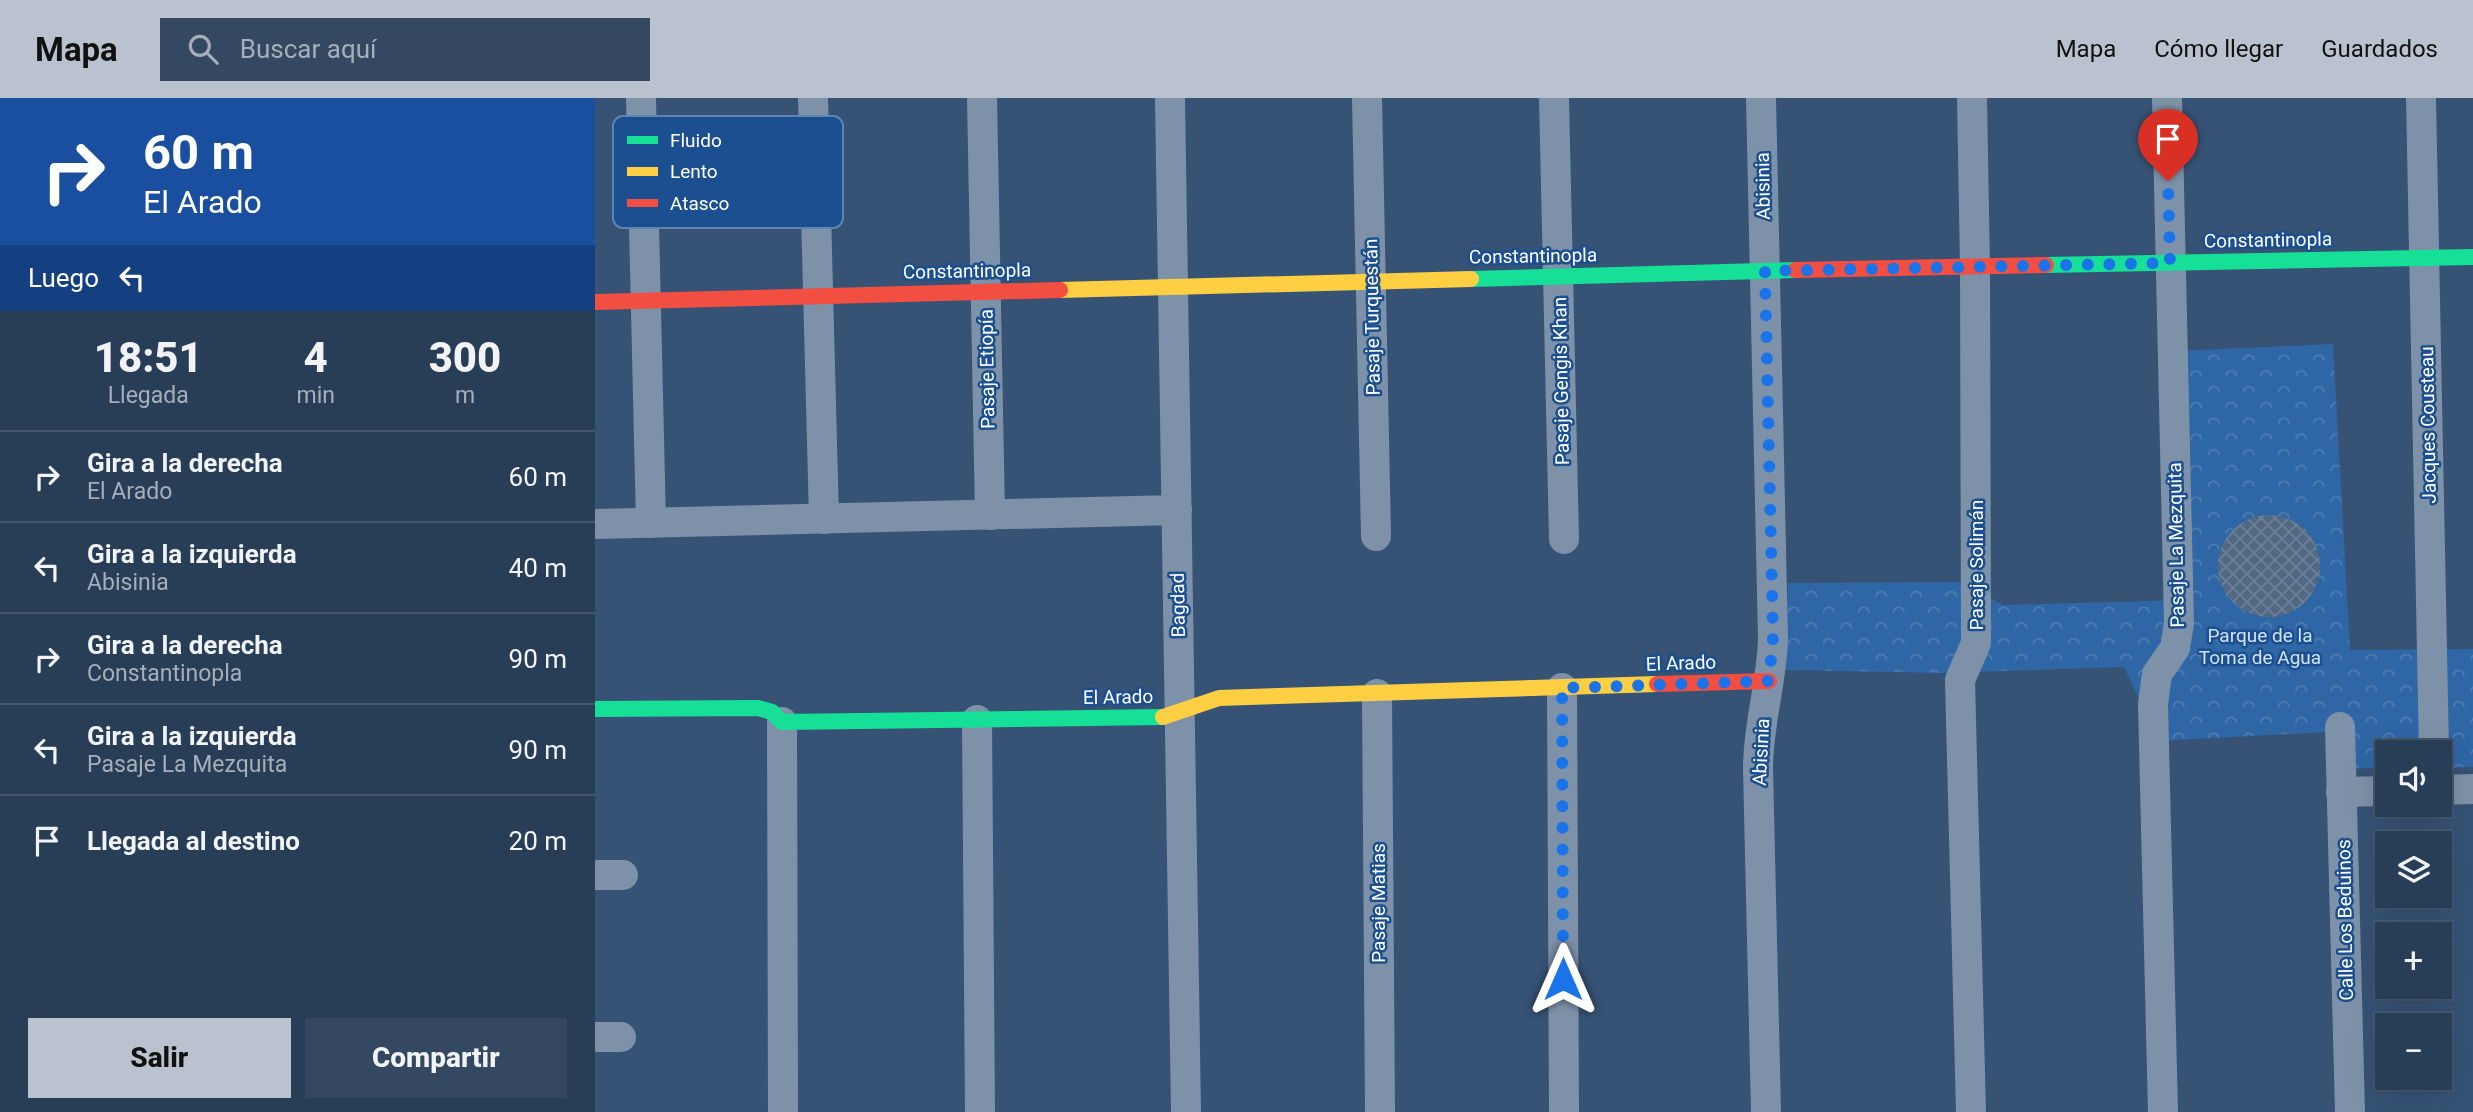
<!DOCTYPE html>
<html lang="es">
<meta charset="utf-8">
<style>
body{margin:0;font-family:Roboto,sans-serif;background:#344961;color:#f1f3f6;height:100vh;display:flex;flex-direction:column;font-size:26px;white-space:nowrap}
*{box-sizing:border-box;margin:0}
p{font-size:23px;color:#a5aeba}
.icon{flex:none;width:38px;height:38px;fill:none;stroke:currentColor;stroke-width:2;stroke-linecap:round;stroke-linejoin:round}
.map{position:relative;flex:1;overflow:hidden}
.details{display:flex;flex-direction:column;background:#283e57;width:595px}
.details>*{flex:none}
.banner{background:#1a4fa0;color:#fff;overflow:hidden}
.fabs{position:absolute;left:1780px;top:642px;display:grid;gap:14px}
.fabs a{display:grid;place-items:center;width:77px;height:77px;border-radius:0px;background:#283e57;box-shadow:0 7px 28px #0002,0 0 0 2px #44576d;font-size:35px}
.pin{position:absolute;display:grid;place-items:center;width:60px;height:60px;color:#fff;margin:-72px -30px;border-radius:50% 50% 50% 0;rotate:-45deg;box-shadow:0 0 7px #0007}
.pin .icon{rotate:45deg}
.me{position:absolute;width:77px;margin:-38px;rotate:0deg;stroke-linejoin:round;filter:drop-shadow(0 0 5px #0008)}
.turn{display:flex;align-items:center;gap:24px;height:147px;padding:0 28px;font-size:32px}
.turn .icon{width:91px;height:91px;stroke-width:2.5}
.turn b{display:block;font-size:49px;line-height:60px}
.then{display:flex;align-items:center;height:66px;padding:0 28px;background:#0003;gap:14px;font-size:26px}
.eta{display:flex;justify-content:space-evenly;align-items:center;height:119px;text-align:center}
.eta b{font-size:42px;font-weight:800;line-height:49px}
.button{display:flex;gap:14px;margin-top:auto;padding:14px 28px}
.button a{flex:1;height:80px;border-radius:0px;background:#b9c2ce;color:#111;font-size:28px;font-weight:800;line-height:80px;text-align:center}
.button a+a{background:#344961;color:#f1f3f6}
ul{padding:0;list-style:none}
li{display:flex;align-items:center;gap:21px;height:91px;padding:0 28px;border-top:2px solid #44576d}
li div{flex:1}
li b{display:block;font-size:26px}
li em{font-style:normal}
header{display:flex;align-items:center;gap:42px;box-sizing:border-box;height:98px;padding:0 35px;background:#b9c2ce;color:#111}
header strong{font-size:33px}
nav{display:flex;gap:38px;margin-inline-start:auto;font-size:24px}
.search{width:490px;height:63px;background:#344961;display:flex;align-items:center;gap:18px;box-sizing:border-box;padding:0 24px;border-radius:0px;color:#a5aeba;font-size:26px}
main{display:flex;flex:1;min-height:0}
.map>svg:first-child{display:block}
.park{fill:url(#park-crowns)}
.building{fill:url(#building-cross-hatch)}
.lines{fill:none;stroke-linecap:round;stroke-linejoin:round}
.street{stroke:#7d92a8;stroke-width:30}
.fast{stroke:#16e098;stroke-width:16}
.slow{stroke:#ffcf43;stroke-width:16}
.jam{stroke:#f24e42;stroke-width:16}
.route{stroke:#1a73e8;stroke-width:12;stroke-dasharray:0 21.6}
.labels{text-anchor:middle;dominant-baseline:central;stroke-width:5;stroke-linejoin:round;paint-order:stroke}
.street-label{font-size:19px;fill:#fff;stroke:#1b4f8f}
.park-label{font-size:19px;fill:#cfe3fa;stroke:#1b4f8f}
.key{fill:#1b4f8f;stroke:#5f84b1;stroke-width:2}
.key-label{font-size:19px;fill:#fff}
</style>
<header>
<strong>Mapa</strong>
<div class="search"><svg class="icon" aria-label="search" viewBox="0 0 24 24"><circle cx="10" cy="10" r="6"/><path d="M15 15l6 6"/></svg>Buscar aquí</div>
<nav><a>Mapa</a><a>Cómo llegar</a><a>Guardados</a></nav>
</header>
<main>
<section class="details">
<div class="banner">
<div class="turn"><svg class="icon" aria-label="right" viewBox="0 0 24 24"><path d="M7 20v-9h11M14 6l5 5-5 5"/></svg><div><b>60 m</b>El Arado</div></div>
<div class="then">Luego<svg class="icon" aria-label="left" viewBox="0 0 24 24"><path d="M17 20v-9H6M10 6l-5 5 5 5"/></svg></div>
</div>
<div class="eta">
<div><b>18:51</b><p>Llegada</p></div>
<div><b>4</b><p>min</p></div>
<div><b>300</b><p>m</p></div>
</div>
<ul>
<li><svg class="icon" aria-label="right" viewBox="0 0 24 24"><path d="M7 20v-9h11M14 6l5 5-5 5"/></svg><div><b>Gira a la derecha</b><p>El Arado</p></div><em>60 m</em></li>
<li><svg class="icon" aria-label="left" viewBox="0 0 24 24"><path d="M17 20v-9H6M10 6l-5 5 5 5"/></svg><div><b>Gira a la izquierda</b><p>Abisinia</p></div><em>40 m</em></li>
<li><svg class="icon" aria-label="right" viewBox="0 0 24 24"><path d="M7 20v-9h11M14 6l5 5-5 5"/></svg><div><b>Gira a la derecha</b><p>Constantinopla</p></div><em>90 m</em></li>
<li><svg class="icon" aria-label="left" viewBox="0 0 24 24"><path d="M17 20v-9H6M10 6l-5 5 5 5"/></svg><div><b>Gira a la izquierda</b><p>Pasaje La Mezquita</p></div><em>90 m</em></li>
<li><svg class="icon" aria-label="arrive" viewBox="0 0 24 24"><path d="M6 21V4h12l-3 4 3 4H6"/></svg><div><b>Llegada al destino</b></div><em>20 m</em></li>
</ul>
<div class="button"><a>Salir</a><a>Compartir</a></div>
</section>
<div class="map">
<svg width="1878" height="1014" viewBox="0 0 1878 1014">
<defs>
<pattern id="park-crowns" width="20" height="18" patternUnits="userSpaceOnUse" patternTransform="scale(1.75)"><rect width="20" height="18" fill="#2f66a5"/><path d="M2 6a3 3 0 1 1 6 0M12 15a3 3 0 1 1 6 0" fill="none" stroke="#4e7db2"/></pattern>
<pattern id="building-cross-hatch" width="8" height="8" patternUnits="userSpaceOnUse" patternTransform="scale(1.75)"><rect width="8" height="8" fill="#526984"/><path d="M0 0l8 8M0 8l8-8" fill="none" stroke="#6c8096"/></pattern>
</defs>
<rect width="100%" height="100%" fill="#365274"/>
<path class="park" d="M1738,246L1755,552L1878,551V669L1845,670L1844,654H1792V670L1733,671L1731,634L1564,643L1529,569L1347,575L1190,572L1193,485L1365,484L1408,507L1587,502L1580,253Z"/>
<circle class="building" cx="1674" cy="468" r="51"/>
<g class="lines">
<g class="street">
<path d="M46,0L56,425"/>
<path d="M218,0L229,421"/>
<path d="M387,0L395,417"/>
<path d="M575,0L591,1014"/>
<path d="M772,0L781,438"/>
<path d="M959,0L969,441"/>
<path d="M1166,0L1178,540C1177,584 1163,626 1163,670L1171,1014"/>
<path d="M1826,0L1839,654"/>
<path d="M0,426L582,412"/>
<path d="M967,590L969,1014"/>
<path d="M782,596L785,1014"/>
<path d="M382,622L385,1014"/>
<path d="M187,624L188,1014"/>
<path d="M1745,629L1755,1014"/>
<path d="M1844,692L1878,691"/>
<path d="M1746,694L1792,693"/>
<path d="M0,777H28"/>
<path d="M0,939H26"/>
<path d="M1376,1014L1365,582L1381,545L1380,169L1377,0"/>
<path d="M1568,1014L1558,606L1562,576L1580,550L1584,525L1572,0"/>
</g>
<g class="fast">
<path d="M1451,167L1878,159"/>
<path d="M876,181L1200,172"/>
<path d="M0,611L163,610L177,614L187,624L568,619"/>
</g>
<g class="slow">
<path d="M465,192L876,181"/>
<path d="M568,619L624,600L1062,586"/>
</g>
<g class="jam">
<path d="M1200,172L1451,167"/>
<path d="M0,204L465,192"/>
<path d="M1062,586L1174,583"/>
</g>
</g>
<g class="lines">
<path class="route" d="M968,881L967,590L1174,583L1178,540L1170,173L1575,165L1573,83"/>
</g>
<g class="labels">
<g class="street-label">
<text transform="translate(1168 88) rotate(-91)">Abisinia</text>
<text transform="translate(1673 142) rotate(-1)">Constantinopla</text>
<text transform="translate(938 158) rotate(-1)">Constantinopla</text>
<text transform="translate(372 173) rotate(-1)">Constantinopla</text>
<text transform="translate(777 219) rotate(-91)">Pasaje Turquestán</text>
<text transform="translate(392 271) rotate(-91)">Pasaje Etiopía</text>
<text transform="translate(966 283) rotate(-91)">Pasaje Gengis Khan</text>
<text transform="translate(1833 327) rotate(-91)">Jacques Cousteau</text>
<text transform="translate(1581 447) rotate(-91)">Pasaje La Mezquita</text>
<text transform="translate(1381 467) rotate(-90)">Pasaje Solimán</text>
<text transform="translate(583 507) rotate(-91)">Bagdad</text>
<text transform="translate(1086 565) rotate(-2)">El Arado</text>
<text transform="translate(523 599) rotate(-1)">El Arado</text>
<text transform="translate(1166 654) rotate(-87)">Abisinia</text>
<text transform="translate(783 805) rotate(-90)">Pasaje Matias</text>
<text transform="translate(1750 822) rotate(-91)">Calle Los Beduinos</text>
</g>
<g class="park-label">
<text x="1665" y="537">Parque de la<tspan x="1665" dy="22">Toma de Agua</tspan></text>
</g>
</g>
<rect x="18" y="18" width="230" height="112" rx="10" class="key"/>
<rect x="32" y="38" width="31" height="8" fill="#16e098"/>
<rect x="32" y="69" width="31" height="9" fill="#ffcf43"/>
<rect x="32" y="101" width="31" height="8" fill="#f24e42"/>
<g class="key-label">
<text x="75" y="49">Fluido</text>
<text x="75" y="80">Lento</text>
<text x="75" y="112">Atasco</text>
</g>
</svg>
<div class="fabs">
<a><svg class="icon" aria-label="sound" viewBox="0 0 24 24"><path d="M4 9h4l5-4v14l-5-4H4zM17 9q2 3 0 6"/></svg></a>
<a><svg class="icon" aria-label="layers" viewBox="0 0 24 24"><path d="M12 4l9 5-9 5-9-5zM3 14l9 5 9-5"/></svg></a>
<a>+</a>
<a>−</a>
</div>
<div class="pin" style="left:1573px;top:83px;background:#d93025"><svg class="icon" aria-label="arrive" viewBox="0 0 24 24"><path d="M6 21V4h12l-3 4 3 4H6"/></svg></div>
<svg class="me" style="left:968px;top:881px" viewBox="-20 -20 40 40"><path d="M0-17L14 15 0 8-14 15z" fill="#1a73e8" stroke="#fff" stroke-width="4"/></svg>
</div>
</main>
